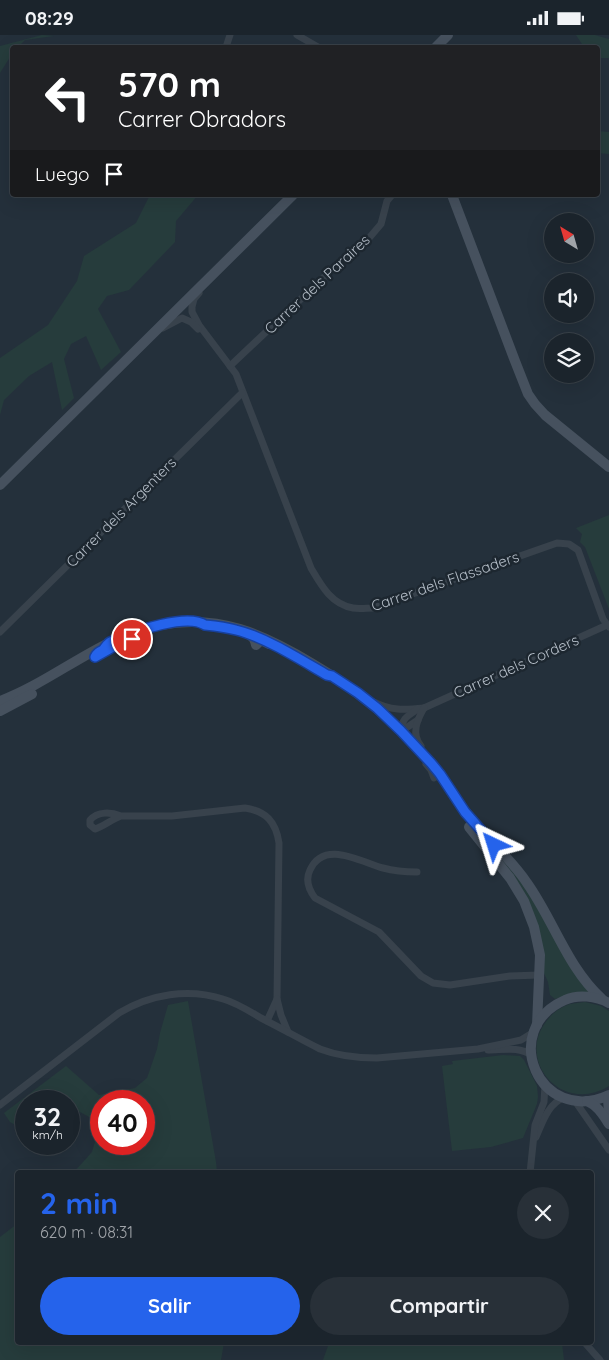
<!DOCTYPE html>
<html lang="es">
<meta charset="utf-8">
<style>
body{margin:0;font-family:Quicksand,sans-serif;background:#283038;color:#f1f3f6;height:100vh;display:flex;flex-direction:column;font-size:19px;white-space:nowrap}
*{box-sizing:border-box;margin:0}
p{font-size:16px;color:#a0a4a9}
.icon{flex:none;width:28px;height:28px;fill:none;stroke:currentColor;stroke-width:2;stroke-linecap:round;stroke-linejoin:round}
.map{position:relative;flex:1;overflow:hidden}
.side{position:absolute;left:15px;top:1135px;width:579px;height:175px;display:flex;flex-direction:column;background:#1b242c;border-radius:5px;box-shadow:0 5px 20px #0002,0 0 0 1px #394148}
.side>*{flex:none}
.guide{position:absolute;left:10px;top:10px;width:590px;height:152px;border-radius:5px;box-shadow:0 5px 20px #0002,0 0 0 1px #394148;background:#202124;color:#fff;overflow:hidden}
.needle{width:32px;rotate:323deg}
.fabs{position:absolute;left:544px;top:178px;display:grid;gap:10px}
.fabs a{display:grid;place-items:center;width:50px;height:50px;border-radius:50%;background:#1b242c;box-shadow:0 5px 20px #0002,0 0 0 1px #394148;font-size:25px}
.speed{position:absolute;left:15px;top:1055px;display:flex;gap:10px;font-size:25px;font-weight:700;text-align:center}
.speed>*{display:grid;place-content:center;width:65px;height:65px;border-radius:50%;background:#1b242c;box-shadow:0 5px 20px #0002,0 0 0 1px #394148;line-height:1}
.speed small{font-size:12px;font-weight:400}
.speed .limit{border:8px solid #d22;background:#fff;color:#111}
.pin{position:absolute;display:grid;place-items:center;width:42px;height:42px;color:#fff;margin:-21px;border:2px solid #fff;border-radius:50%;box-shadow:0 1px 5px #0007}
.me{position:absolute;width:55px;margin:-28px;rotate:319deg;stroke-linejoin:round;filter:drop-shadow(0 0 4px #0008)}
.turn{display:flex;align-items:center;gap:18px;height:105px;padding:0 25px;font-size:22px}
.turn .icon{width:65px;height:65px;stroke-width:2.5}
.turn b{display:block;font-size:35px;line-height:42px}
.then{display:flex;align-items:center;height:48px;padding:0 25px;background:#0003;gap:10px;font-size:19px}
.round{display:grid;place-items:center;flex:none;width:52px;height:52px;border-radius:26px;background:#283038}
.summary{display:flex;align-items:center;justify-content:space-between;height:85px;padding:0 25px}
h1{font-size:30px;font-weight:800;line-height:38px;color:#2563eb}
.action{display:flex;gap:10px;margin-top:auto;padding:10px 25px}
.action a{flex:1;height:58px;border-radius:30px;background:#2563eb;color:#fff;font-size:20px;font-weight:800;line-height:58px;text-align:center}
.action a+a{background:#283038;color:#f1f3f6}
.status{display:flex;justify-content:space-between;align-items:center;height:35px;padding:0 25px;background:#1b242c;direction:ltr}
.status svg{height:14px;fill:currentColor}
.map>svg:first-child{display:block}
.green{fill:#263c3c;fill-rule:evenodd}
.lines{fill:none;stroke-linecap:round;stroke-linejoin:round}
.street{stroke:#38424c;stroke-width:7}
.secondary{stroke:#46515e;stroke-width:10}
.route-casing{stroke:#184099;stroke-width:12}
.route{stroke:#2563eb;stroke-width:9}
.labels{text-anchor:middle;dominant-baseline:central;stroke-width:5;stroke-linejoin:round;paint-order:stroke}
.street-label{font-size:15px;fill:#b4bdc7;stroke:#1d2730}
</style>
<div class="status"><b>08:29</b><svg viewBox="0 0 49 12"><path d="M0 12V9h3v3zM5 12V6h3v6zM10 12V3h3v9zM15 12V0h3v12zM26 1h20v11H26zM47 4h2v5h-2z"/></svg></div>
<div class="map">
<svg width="609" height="1325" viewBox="0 0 609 1325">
<rect width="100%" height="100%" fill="#24303b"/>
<g class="green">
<path d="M42,0L54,1L25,5L18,12H12V19L0,38V11Z"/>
<path d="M576,0H595L609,4V23H601L598,21V12H584Z"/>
<path d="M598,96L609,97V119L598,118Z"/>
<path d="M150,160H198L176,186L175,207L129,255L107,261L98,274L121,317L101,335L86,301L71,309L64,324L74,363L62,375L52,327L29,341L4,365L0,380V323L48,290L77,246L84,221L136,188Z"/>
<path d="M609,480V574L585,512L580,507L582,499L576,493Z"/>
<path d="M502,825L506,826L521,845L590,958L572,959L555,964L550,960L548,947L543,936L542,916Z"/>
<path d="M188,966L216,1127L217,1137H74L92,1117L100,1088L69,1071V1066H62L56,1057L45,1066H26V1083L17,1091L10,1087L4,1078L66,1031L99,1060L135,1053L147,1043L157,1014L160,998L168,970ZM101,1066H144V1109H101Z"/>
<path d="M585,967L601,971L609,976V1051C561,1081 512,1022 550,982C555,976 563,971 570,969C575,968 580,968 585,967Z"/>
<path d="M503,1020L520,1021L524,1025L537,1051L538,1062L537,1069L523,1103L491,1112L452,1116L442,1031L453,1029L452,1026Z"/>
<path d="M17,1189L18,1308H224L221,1325H0V1202Z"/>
<path d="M329,1308H562L564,1325H323Z"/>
</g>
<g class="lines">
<g class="street">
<path d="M297,0L318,12"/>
<path d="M226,12L230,0"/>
<path d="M199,258L194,264L192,272V277L199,290L236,339L311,533C321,550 331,569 353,573C359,574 367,573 373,573L557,508L569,509L578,515L603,584L609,592"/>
<path d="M163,293L182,283L191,287L198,294"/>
<path d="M230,331L339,228L364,209L381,189L387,166L392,160"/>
<path d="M0,597L242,358"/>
<path d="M372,666C391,676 404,675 424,673L607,590"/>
<path d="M399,694L403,695L418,685"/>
<path d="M401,698C401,684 407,681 418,674"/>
<path d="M421,711C411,699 417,685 424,673"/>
<path d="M426,729L431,735L434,743"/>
<path d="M121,781C112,784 103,792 95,794L90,790V785C98,776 111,777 121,781H172L245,773C266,776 276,787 279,808L277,964L267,986"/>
<path d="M417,837C406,837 394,836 383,833C361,827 324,804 310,835C305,845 309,855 315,863L379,897L421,941L433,948L450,950L510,941L539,940"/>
<path d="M277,964L281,980L288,997"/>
<path d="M488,1015C503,1015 519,1011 531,1020"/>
<path d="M575,1066L609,1115"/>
<path d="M0,1070L119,978C151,959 188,953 223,964C237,968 249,976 261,983C281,993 300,1004 320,1014C338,1021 357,1023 377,1023L478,1014L521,1005L534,997"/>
<path d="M536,1102C542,1089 548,1068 564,1063"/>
<path d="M530,1138L535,1090L544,1067L545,1049"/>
<path d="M585,1308L600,1325"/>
</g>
<g class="secondary">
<path d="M436,12L448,0"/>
<path d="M452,160L515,326L528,359L535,369L545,380L609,432"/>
<path d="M0,450L293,160"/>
<path d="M246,598C252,601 255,603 256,610L261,605L269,609"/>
<path d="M0,666C54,646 103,600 160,590C220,579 263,599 313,629C352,652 387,679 418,713C426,722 434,731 441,740C449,752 456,765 465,777C484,802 510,822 527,848C554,886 567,932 602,964"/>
<path d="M0,676L32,659"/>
<path d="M469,792L510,843L524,866L534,892L540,920L537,990"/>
<path d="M609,968C596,961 578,959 565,965C498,994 539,1092 609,1060"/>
<path d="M609,1061L608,1065L609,1077"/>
<path d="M587,1066C598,1071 603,1080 609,1089"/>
</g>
</g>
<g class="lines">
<defs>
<path id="route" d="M132,604L111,613L95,622C97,618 99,617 103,615C105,613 106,610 108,609C110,606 115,605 118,604C136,596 187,578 205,590C215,591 225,592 236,595C265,602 301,625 327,640L332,641L358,658L377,673L401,696L431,728L440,739L465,777L494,810"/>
</defs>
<use href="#route" class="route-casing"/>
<use href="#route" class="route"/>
</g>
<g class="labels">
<g class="street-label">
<text transform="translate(317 249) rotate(-43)">Carrer dels Paraires</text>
<text transform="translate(121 477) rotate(-45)">Carrer dels Argenters</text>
<text transform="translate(445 546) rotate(-19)">Carrer dels Flassaders</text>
<text transform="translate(516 631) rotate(-24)">Carrer dels Corders</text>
</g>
</g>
</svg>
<div class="fabs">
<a><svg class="needle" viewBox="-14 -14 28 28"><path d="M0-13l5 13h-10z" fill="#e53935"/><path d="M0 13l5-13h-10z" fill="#a0a4a9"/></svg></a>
<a><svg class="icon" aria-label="sound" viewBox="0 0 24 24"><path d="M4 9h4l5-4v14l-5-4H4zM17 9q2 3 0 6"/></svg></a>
<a><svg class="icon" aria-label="layers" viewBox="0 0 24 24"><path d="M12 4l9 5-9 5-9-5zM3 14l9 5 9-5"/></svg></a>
</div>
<div class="speed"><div>32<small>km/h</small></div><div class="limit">40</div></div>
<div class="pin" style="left:132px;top:604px;background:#d93025"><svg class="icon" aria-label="arrive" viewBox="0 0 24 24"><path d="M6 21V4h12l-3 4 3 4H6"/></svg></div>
<svg class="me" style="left:494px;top:810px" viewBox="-20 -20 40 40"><path d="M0-17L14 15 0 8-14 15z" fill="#2563eb" stroke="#fff" stroke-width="4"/></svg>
<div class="guide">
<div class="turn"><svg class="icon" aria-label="left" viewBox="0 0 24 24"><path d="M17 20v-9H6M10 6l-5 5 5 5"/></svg><div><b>570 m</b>Carrer Obradors</div></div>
<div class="then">Luego<svg class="icon" aria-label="arrive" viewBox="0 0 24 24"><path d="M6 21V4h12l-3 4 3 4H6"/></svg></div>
</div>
<section class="side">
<div class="summary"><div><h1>2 min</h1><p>620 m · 08:31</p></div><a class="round"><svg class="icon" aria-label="close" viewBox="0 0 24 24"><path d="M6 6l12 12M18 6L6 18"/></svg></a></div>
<div class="action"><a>Salir</a><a>Compartir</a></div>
</section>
</div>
